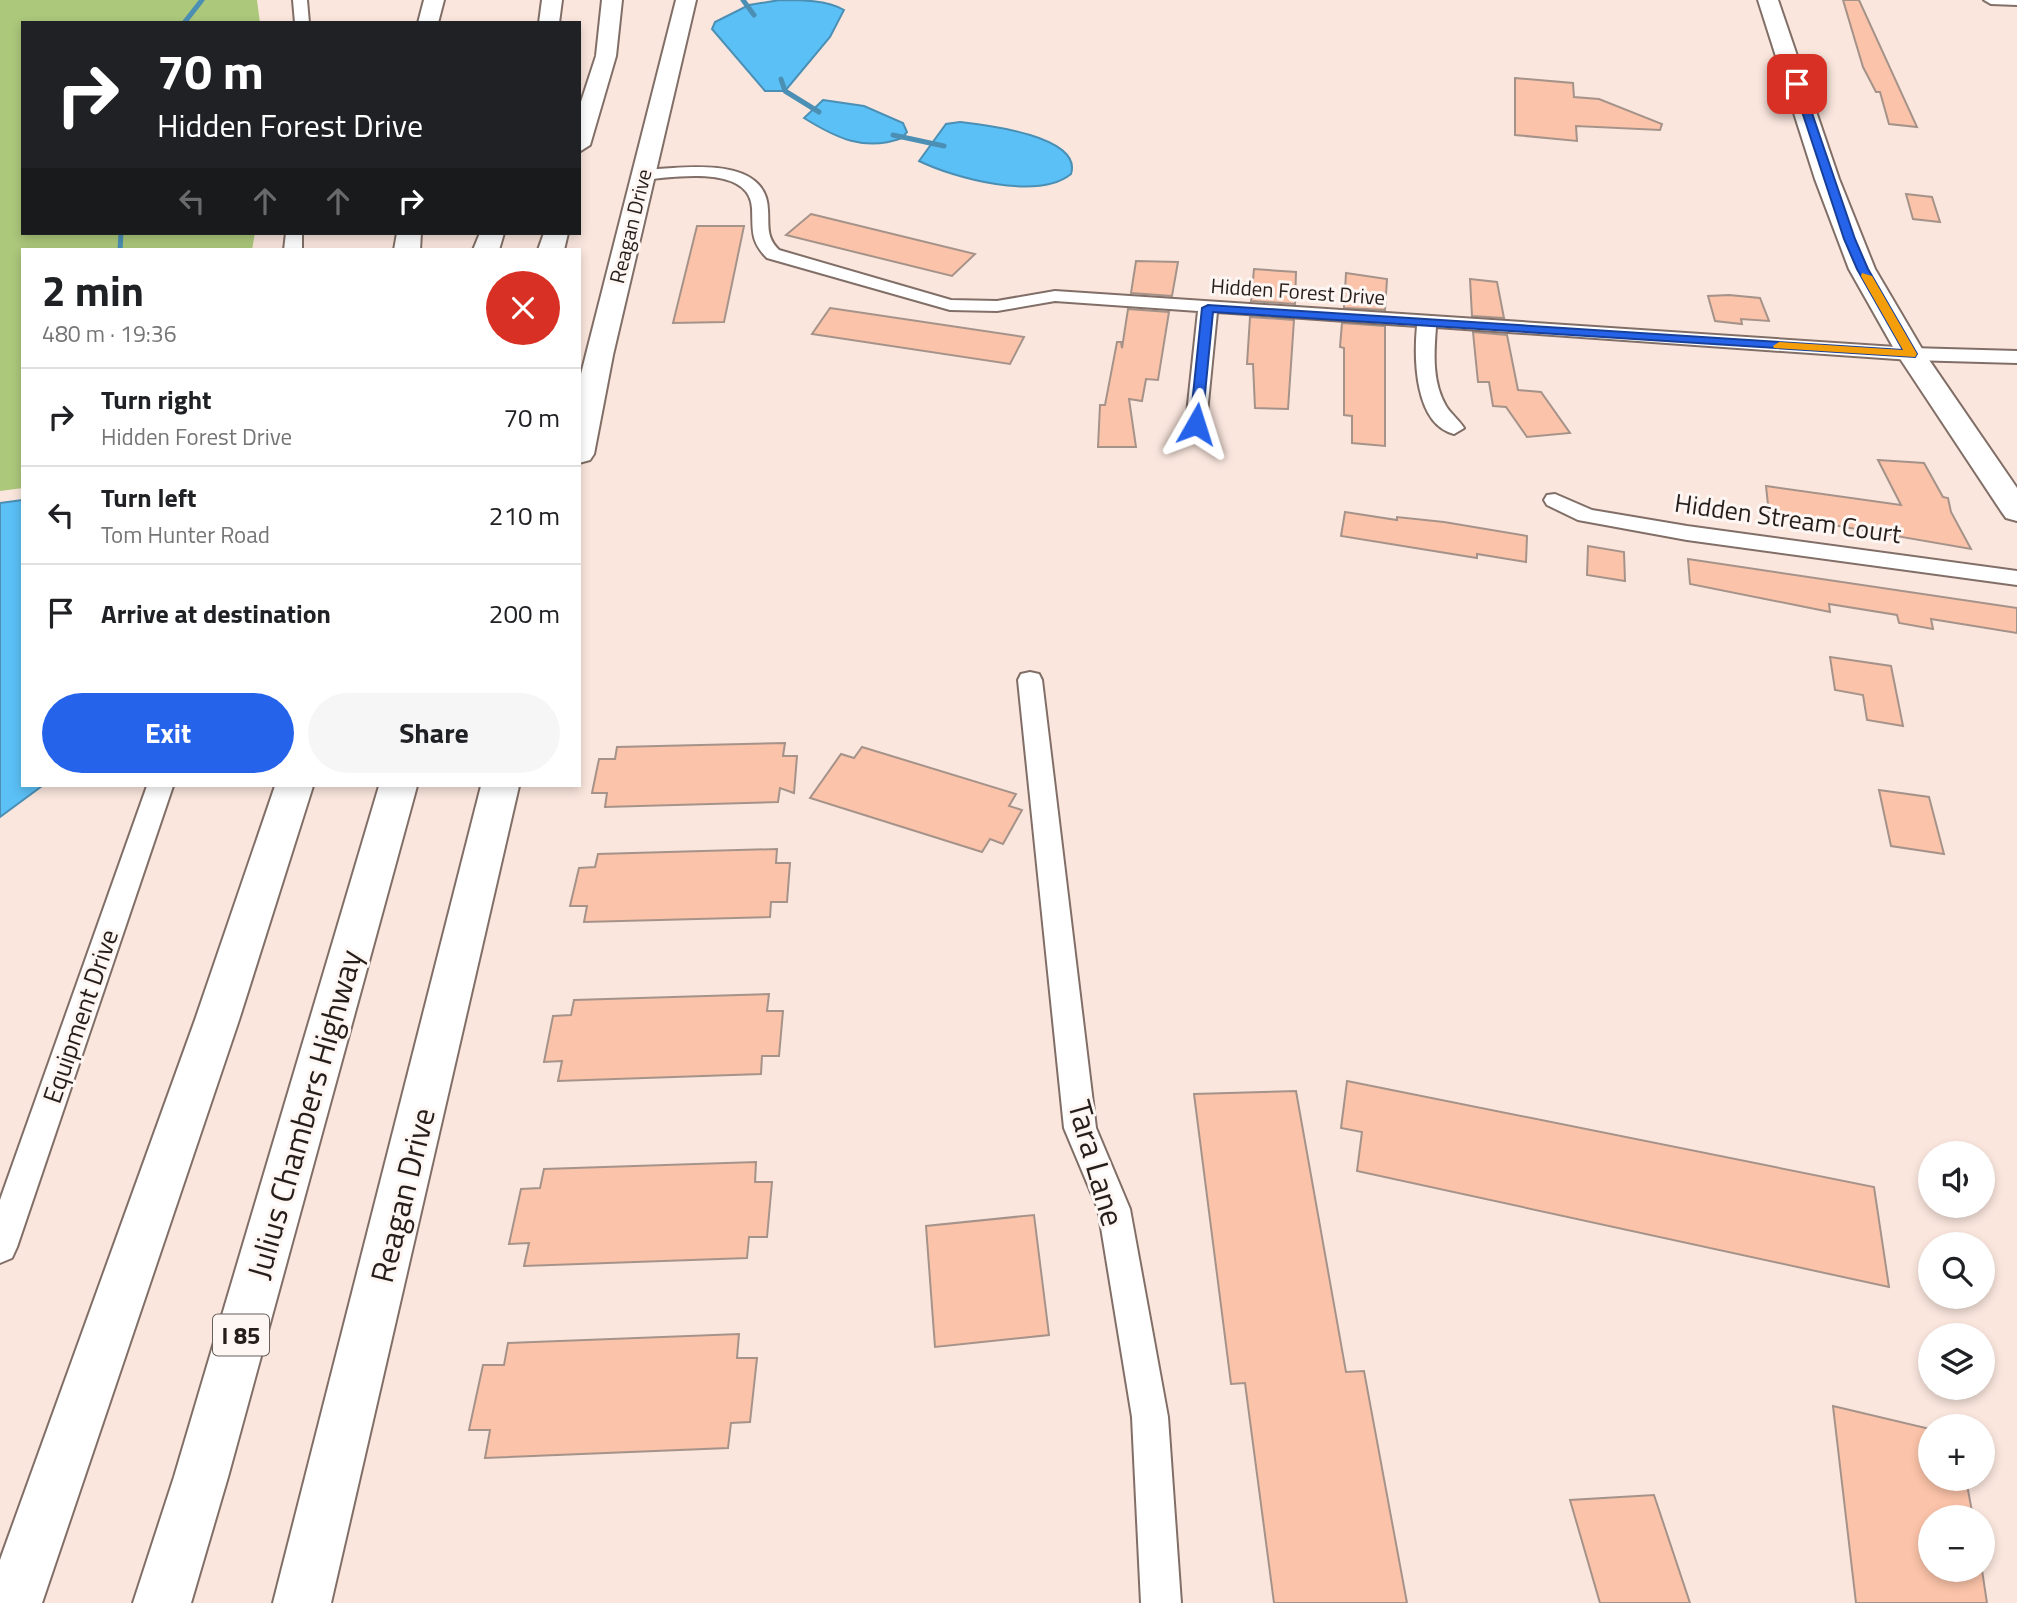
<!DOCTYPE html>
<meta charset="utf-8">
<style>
body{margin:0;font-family:"Titillium Web",sans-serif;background:#f6f6f6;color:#202124;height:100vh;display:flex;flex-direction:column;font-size:26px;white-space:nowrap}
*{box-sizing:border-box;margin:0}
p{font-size:23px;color:#757577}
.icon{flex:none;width:38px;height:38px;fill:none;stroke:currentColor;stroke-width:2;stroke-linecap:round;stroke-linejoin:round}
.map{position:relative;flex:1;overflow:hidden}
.drawer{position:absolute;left:21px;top:248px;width:560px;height:539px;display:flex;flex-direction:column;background:#fff;border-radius:0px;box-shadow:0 4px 10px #0003}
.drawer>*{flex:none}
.guide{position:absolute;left:21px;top:21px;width:560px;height:214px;border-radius:0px;box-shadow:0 4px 10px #0003;background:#202124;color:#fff;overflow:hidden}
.buttons{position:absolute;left:1918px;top:1141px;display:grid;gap:14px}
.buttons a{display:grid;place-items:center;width:77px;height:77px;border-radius:50%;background:#fff;box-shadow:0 4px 10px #0003;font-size:35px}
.pin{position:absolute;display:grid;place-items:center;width:60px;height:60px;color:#fff;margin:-30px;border-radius:14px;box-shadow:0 4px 10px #0006}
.me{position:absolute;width:77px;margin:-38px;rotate:6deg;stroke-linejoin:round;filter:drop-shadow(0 0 5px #0008)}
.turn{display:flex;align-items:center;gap:24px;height:147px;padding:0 21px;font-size:32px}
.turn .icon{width:91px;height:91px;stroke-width:2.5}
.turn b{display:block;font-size:49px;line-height:60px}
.lanes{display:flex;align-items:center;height:66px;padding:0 21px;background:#0003;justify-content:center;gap:35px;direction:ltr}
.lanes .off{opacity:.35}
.round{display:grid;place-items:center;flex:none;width:74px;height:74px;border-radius:37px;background:#f6f6f6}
.overview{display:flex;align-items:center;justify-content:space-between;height:119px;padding:0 21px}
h1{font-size:42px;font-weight:700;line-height:52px}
.button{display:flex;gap:14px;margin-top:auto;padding:14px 21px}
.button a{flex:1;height:80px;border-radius:42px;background:#2563eb;color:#fff;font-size:28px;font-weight:700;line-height:80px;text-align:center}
.button a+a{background:#f6f6f6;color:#202124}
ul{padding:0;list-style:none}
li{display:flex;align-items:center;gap:21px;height:98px;padding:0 21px;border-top:2px solid #e0e0e0}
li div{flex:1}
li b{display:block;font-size:26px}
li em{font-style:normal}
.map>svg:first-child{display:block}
.green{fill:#acc87b}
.water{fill:#5bc0f6;stroke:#4b8fb4;stroke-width:2}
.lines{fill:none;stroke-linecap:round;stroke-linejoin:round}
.stream{stroke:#4b8fb4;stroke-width:5}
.building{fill:#fbc3a9;stroke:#a5938a;stroke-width:2}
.street-casing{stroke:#816f67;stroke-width:4}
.secondary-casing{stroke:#816f67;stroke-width:4}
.highway-casing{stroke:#816f67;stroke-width:4}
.street{fill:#fff;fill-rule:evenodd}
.secondary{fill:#fff;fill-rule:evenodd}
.highway{fill:#fff;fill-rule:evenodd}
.route{fill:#2563eb;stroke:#184099;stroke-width:2}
.slow{fill:#f59e0b}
.labels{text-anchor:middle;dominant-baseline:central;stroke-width:6;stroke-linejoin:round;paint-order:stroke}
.far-street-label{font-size:21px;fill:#251e1a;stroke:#fef6f3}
.shield{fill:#fef6f3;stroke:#665f5b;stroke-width:2}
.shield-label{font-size:24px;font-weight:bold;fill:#251e1a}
.street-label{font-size:26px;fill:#251e1a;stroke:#fef6f3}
.near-street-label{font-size:32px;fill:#251e1a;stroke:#fef6f3}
</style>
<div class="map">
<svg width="2017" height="1603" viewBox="0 0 2017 1603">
<rect width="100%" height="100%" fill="#fae6dd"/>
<path class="green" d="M0,0H257L260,23H23V233H255L252,250H23V488L0,491Z"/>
<g class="water">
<path d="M780,0C801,0 827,0 844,10L830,37L785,91H765L712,29L715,22L749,5Z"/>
<path d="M823,100L864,106L903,123L907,132L902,138C865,152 836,138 804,118Z"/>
<path d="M960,122C986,125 1083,136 1071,174C1038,201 954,178 919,161L946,124Z"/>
<path d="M23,500V786H42L0,817V503Z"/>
</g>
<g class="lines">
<g class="stream">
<path d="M743,0L754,15"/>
<path d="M184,23L202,0"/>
<path d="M781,79L785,91L819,112"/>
<path d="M893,135L944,146"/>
<path d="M120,250L121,233"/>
</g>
</g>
<g class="building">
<path d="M1843,0H1859L1917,127L1889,124L1880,92H1876L1863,67Z"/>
<path d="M1515,78L1573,83L1574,97L1599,99L1662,124L1660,130L1576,126L1577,141L1515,135Z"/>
<path d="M1906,194L1932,197L1940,222L1913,219Z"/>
<path d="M811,214L975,254L952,276L786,235Z"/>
<path d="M697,226H744L724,322L673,323Z"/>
<path d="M1136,261L1178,262L1172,296L1131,293Z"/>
<path d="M1254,269L1296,272L1295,304L1251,301Z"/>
<path d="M1346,273L1387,279L1385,310L1344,308Z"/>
<path d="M1470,279L1497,282L1504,318L1472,316Z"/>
<path d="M1729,295L1760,298L1769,321L1741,319L1742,324L1715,321L1708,296Z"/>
<path d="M830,308L1024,337L1010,364L812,334Z"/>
<path d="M1128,309L1169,312L1158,380L1146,379L1142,401L1129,399L1136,447H1098L1100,405H1105L1117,342H1121L1122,348Z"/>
<path d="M1250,317L1294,320L1288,409L1255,408L1253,364H1247Z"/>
<path d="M1342,323L1385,326V446L1352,443V416L1344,415V348L1340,347Z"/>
<path d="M1473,332L1507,335L1518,390L1541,392L1570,433L1527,437L1506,407L1493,406L1489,382H1478Z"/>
<path d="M1878,460L1924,463L1943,497L1948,498L1951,512L1971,549L1769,514L1766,486L1901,505Z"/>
<path d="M1345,512L1397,520V517L1444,522L1527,536L1526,562L1477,554V558L1341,536Z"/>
<path d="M1588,546L1624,552L1625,581L1587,575Z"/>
<path d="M1688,559L2017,608V633L1931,619L1933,629L1899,623L1897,615L1829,604L1830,612L1690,584Z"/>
<path d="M1830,657L1891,666L1903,726L1867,720L1863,695L1835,690Z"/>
<path d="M785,743L783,756H797L794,793L780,788L778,802L605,807L607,793H592L599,759H615L617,747Z"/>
<path d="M862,747L1016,794L1009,806L1022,810L1003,844L990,839L982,852L810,798L841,754L854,758Z"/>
<path d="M1879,790L1929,797L1944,854L1891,846Z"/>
<path d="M777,849L776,863H790L787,902H771L770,917L584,922L587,906H570L579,868L595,867L598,854Z"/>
<path d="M769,994L767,1011H783L779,1056H762L761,1074L558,1081L562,1061L544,1062L553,1016L571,1015L574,1000Z"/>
<path d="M1347,1081L1874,1187L1889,1287L1357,1171L1362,1132L1341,1128Z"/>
<path d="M1296,1091L1346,1372L1364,1371L1407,1603H1274L1245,1383L1231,1384L1194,1094Z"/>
<path d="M756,1162L755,1182H772L767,1237H749L747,1258L524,1266L529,1243L509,1244L521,1189L540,1188L544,1169Z"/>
<path d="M1034,1215L1049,1335L935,1347L926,1226Z"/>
<path d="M739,1334L737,1358H757L750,1422L731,1423L728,1448L485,1458L490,1430H469L483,1365H504L508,1343Z"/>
<path d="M1833,1406L1930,1429V1479H1966L1973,1517H1930V1570H1982L1987,1603H1856Z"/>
<path d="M1654,1495L1690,1603H1600L1570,1500Z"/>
</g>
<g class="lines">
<defs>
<g id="street">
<path d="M293,0H307L309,23H295Z"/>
<path d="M1984,0H2017V5L1991,4Z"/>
<path d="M673,168C706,166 767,163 768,210C769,227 766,237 779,250L951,300L997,301L1055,291L1911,348L2017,351V363L1911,360L1436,327C1434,354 1432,382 1446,406C1451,414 1459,420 1464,428L1454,434C1414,424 1414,357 1417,326L1217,312L1206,423L1196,429L1186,423L1198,311L1055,301L997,311L950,310L767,258C750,241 753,230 752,208C750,164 672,177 642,180L634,175L642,170Z"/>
<path d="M286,233H302V250H284Z"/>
<path d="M1555,494L1592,510L1687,526L2017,571V585L1687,540L1578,520L1547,505L1544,500L1547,495Z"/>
<path d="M1030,672L1039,674L1042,680L1096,1128L1130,1209L1168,1417L1181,1603H1141L1132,1417L1098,1209L1064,1128L1018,680L1021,674Z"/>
<path d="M147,786H173L17,1247L12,1258L0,1263V1200Z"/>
</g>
<g id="secondary">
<path d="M676,0H696L613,355L594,454L590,460L579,463V382Z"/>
<path d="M1758,0H1778L1839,179L1875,269L1925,354L2017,488V521L2006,518L2001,511L1897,354L1849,269L1815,179Z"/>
<path d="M481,786H519L331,1603H273Z"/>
</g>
<g id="highway">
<path d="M424,0H444L438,23H418Z"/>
<path d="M542,0H562L559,23H539Z"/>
<path d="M602,0H622L616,56L590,145L579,152V108L596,56Z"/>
<path d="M397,233H421L420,250H394Z"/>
<path d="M480,233H504L499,250H473Z"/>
<path d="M544,233H568L564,250H538Z"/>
<path d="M275,786H313L239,1020L42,1603H0V1560L195,1020Z"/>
<path d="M379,786H417L228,1477L191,1603H133L174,1477Z"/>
</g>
</defs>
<use href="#street" class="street-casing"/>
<use href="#secondary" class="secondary-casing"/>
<use href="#highway" class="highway-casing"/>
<use href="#street" class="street"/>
<use href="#secondary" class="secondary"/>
<use href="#highway" class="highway"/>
</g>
<path class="route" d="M1797,81L1802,84L1855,239L1868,269L1917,354L1915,357L1213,312L1202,424L1196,427L1190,424L1202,308L1208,305L1903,350L1857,269L1844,239L1793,84Z"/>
<path class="slow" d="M1862,273L1872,276L1917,354L1915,357L1774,348L1773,346L1779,342L1903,350L1861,276Z"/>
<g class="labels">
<g class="far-street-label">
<text transform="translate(630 226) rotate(-76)">Reagan Drive</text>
<text transform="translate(1298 291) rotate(4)">Hidden Forest Drive</text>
</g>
<rect class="shield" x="213" y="1314.5" width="56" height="41" rx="5"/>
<g class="shield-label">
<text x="241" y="1335">I 85</text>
</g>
<g class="street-label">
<text transform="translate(1788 518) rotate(8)">Hidden Stream Court</text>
<text transform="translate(80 1016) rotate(-71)">Equipment Drive</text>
</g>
<g class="near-street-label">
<text transform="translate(304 1114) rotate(-74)">Julius Chambers Highway</text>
<text transform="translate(1097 1163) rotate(74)">Tara Lane</text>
<text transform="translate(402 1195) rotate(-76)">Reagan Drive</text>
</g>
</g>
</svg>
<div class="buttons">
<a><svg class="icon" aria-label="sound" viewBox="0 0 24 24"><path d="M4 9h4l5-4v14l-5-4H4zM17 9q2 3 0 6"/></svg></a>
<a><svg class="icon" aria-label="search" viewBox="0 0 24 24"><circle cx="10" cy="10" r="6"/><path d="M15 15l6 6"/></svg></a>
<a><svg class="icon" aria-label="layers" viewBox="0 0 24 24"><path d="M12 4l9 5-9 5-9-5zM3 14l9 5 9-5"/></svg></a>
<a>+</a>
<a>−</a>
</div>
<div class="pin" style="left:1797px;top:84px;background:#d93025"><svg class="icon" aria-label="arrive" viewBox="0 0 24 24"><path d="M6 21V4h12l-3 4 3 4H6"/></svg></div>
<svg class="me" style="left:1196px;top:424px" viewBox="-20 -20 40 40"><path d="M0-17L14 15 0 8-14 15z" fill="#2563eb" stroke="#fff" stroke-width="4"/></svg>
<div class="guide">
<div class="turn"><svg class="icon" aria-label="right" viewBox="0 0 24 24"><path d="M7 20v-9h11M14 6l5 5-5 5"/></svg><div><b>70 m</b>Hidden Forest Drive</div></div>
<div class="lanes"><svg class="icon off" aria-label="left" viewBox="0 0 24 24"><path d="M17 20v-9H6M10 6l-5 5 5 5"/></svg><svg class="icon off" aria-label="ahead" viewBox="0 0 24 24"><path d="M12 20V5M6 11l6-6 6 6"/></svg><svg class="icon off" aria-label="ahead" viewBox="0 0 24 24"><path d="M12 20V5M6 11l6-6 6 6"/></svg><svg class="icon" aria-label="right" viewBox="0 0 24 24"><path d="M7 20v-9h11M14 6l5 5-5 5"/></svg></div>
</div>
<section class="drawer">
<div class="overview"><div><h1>2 min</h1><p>480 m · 19:36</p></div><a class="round" style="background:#d93025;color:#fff"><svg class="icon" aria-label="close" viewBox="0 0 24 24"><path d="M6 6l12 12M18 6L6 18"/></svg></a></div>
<ul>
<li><svg class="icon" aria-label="right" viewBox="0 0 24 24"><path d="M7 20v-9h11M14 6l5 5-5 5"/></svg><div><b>Turn right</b><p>Hidden Forest Drive</p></div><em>70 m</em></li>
<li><svg class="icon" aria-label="left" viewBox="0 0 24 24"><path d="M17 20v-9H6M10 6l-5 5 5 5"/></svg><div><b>Turn left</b><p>Tom Hunter Road</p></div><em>210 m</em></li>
<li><svg class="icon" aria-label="arrive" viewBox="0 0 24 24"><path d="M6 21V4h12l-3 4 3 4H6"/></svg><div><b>Arrive at destination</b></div><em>200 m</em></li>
</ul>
<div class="button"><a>Exit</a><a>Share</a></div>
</section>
</div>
